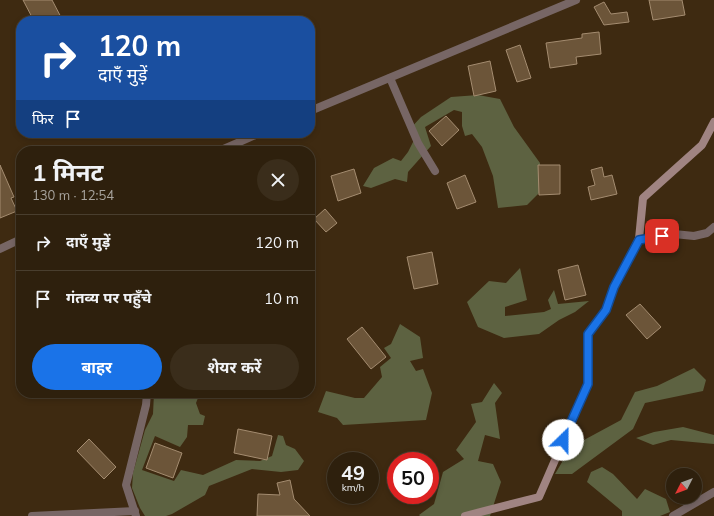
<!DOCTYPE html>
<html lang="hi">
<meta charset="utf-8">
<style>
body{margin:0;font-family:Mulish,"Noto Sans Devanagari",sans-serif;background:#3a2d1b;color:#f1f3f6;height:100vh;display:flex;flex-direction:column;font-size:15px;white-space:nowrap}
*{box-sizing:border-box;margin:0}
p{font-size:13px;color:#a7a39d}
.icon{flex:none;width:22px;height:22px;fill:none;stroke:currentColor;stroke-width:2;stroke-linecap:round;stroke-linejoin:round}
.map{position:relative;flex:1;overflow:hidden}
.drawer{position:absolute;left:16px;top:146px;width:299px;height:252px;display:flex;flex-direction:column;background:#2e200d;border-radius:16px;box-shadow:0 2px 6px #0003,0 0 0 1px #493e2e}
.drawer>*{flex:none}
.banner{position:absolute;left:16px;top:16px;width:299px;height:122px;border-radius:16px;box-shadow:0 2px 6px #0003,0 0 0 1px #493e2e;background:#1a4fa0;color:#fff;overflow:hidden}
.needle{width:26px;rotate:228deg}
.buttons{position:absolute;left:666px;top:468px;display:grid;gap:8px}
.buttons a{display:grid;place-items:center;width:36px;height:36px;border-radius:50%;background:#2e200d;box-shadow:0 2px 6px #0003,0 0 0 1px #493e2e;font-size:20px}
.speed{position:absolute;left:327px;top:452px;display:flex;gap:8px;font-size:20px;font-weight:700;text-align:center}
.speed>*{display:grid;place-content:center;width:52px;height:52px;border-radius:50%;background:#2e200d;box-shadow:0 2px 6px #0003,0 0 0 1px #493e2e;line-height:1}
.speed small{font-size:10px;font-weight:400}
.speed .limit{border:6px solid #d22;background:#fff;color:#111}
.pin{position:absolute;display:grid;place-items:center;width:34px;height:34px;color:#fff;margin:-17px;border-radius:8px;box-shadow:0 2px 6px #0006}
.me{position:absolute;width:44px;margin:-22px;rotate:23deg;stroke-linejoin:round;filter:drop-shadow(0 0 3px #0008)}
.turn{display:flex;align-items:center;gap:14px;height:84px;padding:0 16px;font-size:18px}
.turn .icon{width:52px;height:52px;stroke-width:2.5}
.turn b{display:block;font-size:28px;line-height:34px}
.then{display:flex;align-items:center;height:38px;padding:0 16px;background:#0003;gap:8px;font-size:15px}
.round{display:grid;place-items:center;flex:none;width:42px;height:42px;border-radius:21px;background:#3a2d1b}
.overview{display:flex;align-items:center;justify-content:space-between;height:68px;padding:0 16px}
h1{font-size:24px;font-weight:700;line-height:30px}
.primary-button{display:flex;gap:8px;margin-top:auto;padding:8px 16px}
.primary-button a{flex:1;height:46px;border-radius:24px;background:#1a73e8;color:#fff;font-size:16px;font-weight:700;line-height:46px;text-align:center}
.primary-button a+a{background:#3a2d1b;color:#f1f3f6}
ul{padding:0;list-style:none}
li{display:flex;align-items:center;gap:12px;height:56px;padding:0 16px;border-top:1px solid #493e2e}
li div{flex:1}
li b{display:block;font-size:15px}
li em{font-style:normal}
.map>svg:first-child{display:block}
.forest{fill:#5d6241}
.building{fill:#6c5539;stroke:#a48c70}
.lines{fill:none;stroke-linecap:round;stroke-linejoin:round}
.minor{stroke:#776665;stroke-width:8}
.tertiary{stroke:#776665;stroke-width:8}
.secondary{stroke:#a08482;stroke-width:8}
.route-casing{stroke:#114b97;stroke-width:10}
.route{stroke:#1a73e8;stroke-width:7}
</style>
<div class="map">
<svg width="714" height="516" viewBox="0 0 714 516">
<rect width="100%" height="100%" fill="#3e2a11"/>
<g class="forest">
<path d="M478,95L500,99L514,127L540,163L541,191L527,205L498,208L493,176L482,147L472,134L465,136L462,126V112L454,110L425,127L431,146L408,172L407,182L395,179L371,188L363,186L374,168L393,158L401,161L408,152L415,138L409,130L421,117L451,97Z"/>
<path d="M520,268L527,300L505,307V316L544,312L551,309L548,300L554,290L558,304L589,301L575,312L559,320L539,334L504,338L478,327L467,302L489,281L506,283Z"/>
<path d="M400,324L420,337L423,358L410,361L416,371L423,369L432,393L426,420L343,425L337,418L318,412L326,391L355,398H364L382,377L380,367L391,358L384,348L391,344Z"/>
<path d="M694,368L706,380L703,391L645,403L633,429L572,474H555L571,447L621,420L635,392L657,386Z"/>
<path d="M494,383L502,393L495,403L500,439L485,435L478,461L493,464L501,482L490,516H420L419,515L434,504L443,472L464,459L456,450L476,422L471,404L482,402Z"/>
<path d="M154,393H200L196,403L200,414L205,416L203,425H188L187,437L180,447L155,436L142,470L174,481L181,470L203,475L236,460L260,461L272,456L278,435L283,436L286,445L295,449L304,461L298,470L281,472L252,469L209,486L205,495L172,514L166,516H145L140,508L132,488L133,473L145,430L153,414Z"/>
<path d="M683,427L714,435V444L671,440L653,445L636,438L654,432Z"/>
<path d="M602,467L613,474L637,499L645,489L666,499L670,512L660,516H622V511L587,482L591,472Z"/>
</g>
<g class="building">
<path d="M23,0H52L63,21H34Z"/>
<path d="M649,0H682L685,15L653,20Z"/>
<path d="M604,2L611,14L627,12L629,22L604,25L594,7Z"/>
<path d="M599,32L601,54L576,57L577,64L550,68L546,43L582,38V34Z"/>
<path d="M520,45L531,78L517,82L506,50Z"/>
<path d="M490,61L496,91L474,96L468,66Z"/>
<path d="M446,116L459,130L442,146L429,131Z"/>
<path d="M0,165L14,197L11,198L17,211L0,218Z"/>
<path d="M538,165H560V194L539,195Z"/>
<path d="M602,167L604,177L612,175L617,194L591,200L588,187L595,185L591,170Z"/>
<path d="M354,169L361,193L338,201L331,176Z"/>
<path d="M465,175L476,202L457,209L447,183Z"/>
<path d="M325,209L337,223L326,232L314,219Z"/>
<path d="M432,252L438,284L414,289L407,257Z"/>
<path d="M578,265L586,295L565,300L558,270Z"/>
<path d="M640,304L661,327L647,339L626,315Z"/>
<path d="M362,327L386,357L371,369L347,339Z"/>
<path d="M238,429L272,436L267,460L234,453Z"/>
<path d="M89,439L116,467L104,479L77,451Z"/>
<path d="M155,443L182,453L173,478L146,468Z"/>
<path d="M290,480L294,499L310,516H257L258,494L280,495L277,483Z"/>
</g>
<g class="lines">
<g class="minor">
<path d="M390,78L418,143L435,171"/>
<path d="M639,239L674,234L694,236L707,233L714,227"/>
<path d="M32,516L135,511"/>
<path d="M136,516L126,485L146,405L147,393"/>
<path d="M673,516L714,492"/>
</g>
<g class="tertiary">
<path d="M310,111L576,0"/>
<path d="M219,151L260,133"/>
<path d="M0,249L21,239"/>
</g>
<path class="secondary" d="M465,516L539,497L588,384V334L606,310L614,287L639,239L643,198L702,145L714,122"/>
</g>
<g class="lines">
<defs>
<path id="route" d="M563,440L588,384V334L606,310L614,287L639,240L662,236"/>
</defs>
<use href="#route" class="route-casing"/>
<use href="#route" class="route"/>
</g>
</svg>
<div class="buttons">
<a><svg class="needle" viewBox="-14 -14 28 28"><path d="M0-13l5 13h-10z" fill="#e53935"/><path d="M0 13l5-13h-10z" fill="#a7a39d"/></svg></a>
</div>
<div class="speed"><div>49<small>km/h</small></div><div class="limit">50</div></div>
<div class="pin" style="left:662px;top:236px;background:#d93025"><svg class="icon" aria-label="arrive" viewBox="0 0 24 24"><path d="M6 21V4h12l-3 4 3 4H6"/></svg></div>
<svg class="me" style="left:563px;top:440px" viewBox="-20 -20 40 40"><circle r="19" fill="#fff"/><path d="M0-13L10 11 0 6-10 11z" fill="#1a73e8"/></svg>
<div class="banner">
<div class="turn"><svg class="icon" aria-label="right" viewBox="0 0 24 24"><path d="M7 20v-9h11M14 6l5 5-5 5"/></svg><div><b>120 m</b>दाएँ मुड़ें</div></div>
<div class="then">फिर<svg class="icon" aria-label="arrive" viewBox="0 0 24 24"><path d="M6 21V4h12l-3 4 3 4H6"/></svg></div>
</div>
<section class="drawer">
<div class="overview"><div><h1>1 मिनट</h1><p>130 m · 12:54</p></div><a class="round"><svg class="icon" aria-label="close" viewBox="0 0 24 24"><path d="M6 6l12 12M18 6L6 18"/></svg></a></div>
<ul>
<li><svg class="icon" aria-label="right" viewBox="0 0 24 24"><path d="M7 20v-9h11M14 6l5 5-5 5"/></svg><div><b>दाएँ मुड़ें</b></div><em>120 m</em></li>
<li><svg class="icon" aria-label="arrive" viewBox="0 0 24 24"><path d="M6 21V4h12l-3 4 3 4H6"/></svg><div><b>गंतव्य पर पहुँचे</b></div><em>10 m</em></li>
</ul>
<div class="primary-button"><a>बाहर</a><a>शेयर करें</a></div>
</section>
</div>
